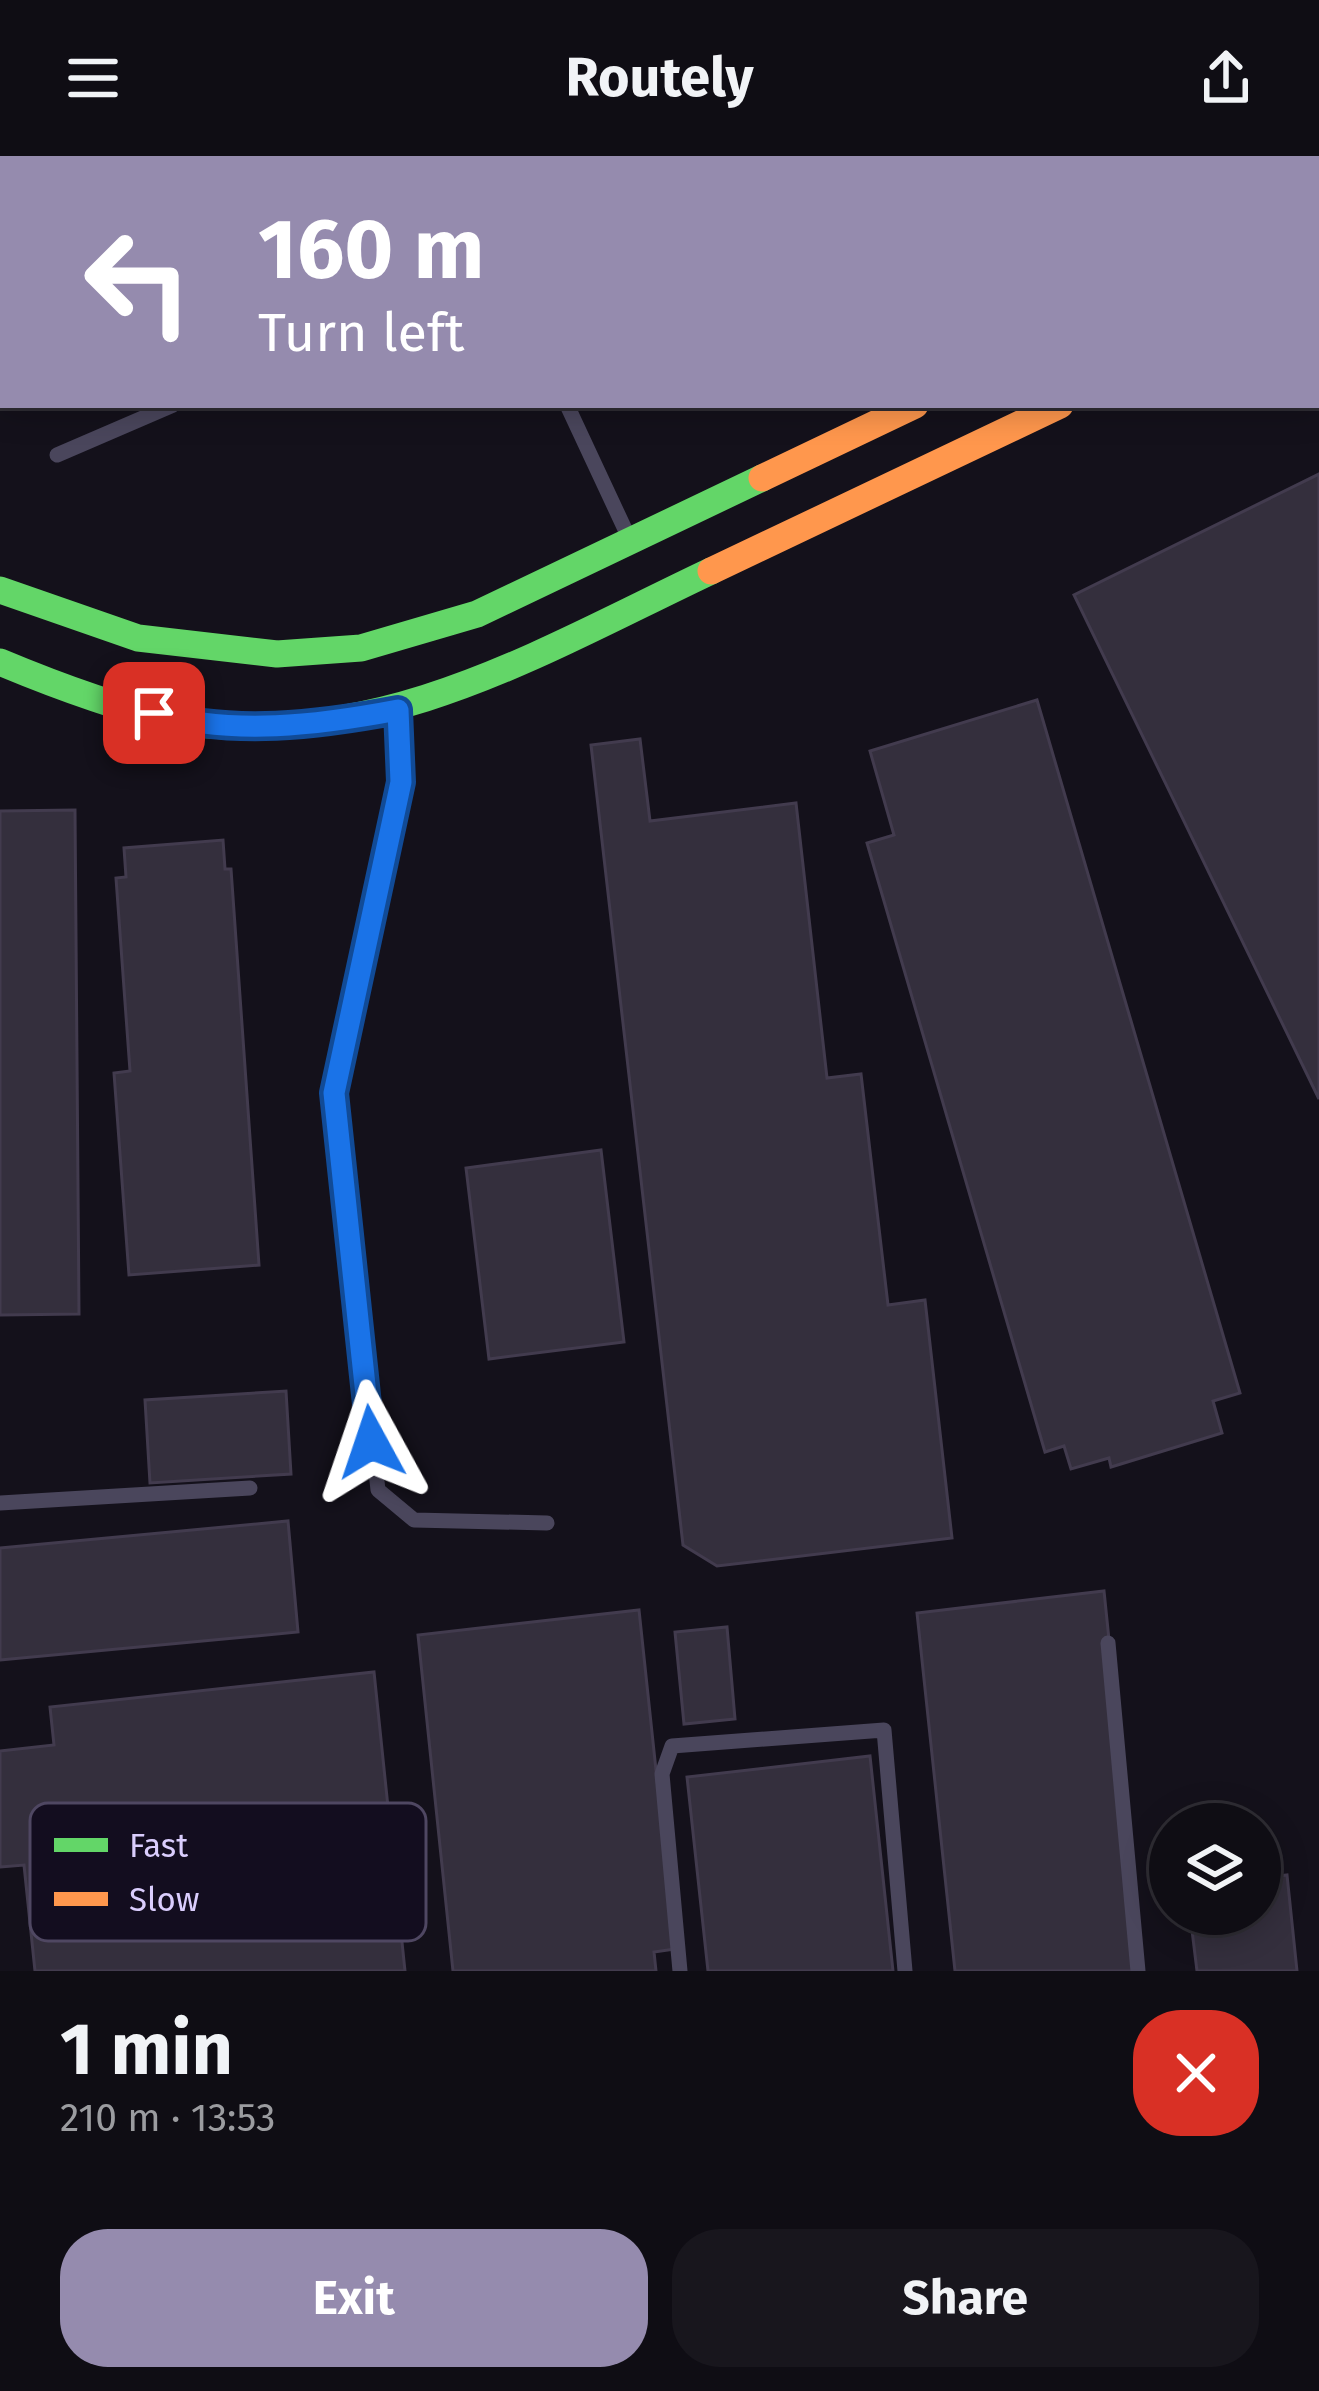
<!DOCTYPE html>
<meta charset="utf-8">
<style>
body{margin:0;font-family:"Fira Sans",sans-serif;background:#18161d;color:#f1f3f6;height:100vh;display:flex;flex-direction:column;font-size:45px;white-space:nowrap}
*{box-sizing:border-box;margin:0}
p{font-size:39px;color:#9b9ca0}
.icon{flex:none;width:66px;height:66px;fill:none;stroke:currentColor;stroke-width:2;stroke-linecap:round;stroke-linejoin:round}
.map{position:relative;height:1815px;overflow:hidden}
.side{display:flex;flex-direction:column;background:#0f0d14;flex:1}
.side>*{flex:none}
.guide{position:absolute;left:0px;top:0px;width:1320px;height:252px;box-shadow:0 6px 30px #0003,0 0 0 3px #2f2d34;background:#958bae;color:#fff;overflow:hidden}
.fabs{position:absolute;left:1149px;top:1647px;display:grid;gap:24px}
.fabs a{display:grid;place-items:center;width:132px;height:132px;border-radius:50%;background:#0f0d14;box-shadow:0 6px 30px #0003,0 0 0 3px #2f2d34;font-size:60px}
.pin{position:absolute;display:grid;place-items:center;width:102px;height:102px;color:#fff;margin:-51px;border-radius:24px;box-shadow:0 6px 18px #0006}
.me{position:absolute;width:132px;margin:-66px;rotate:355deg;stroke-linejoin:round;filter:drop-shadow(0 0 9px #0008)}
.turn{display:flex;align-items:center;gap:42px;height:252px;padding:0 60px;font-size:54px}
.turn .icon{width:156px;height:156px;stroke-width:2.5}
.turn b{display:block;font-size:84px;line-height:102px}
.round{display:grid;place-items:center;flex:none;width:126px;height:126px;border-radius:48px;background:#18161d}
.overview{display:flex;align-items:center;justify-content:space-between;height:204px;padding:0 60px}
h1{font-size:72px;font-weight:700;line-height:90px}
.button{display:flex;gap:24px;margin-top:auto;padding:24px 60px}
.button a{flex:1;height:138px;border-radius:48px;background:#958bae;color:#fff;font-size:48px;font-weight:700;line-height:138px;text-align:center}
.button a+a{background:#18161d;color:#f1f3f6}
header{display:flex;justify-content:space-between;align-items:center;height:156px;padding:0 60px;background:#0f0d14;font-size:54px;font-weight:700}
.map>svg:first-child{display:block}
.building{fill:#342f3d;stroke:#423b4e;stroke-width:3}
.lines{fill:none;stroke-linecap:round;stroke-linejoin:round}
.lane{stroke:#4a465c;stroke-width:15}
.fast{stroke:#63d668;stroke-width:27}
.slow{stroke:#ff974d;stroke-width:27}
.route-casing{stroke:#114b97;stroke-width:30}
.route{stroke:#1a73e8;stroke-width:21}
.key{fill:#130d1f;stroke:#4f4762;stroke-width:3}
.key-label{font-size:33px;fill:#dacdfd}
</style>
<header><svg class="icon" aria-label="menu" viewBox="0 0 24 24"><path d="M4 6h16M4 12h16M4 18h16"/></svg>Routely<svg class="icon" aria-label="share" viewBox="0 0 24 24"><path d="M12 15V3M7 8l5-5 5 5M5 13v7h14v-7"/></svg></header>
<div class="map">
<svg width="1319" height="1815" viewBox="0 0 1319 1815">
<rect width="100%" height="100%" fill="#14111b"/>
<g class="building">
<path d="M0,0H242L243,3H3V221Z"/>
<path d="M1319,318V943L1074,439Z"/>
<path d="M1037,544L1240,1237L1213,1245L1222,1277L1111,1311L1109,1302L1071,1313L1064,1290L1045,1296L867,687L894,679L870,595Z"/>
<path d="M640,583L650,665L796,647L827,922L861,918L888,1149L925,1144L952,1382L717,1410L683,1389L591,589Z"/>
<path d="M75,654L79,1158L0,1159V655Z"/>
<path d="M223,684L225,713H231L259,1109L129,1119L114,917L130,915L116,722L126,721L124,692Z"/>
<path d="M601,994L624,1186L489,1203L466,1012Z"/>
<path d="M286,1235L291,1318L150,1327L145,1244Z"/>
<path d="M288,1365L298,1476L0,1504V1392Z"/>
<path d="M1104,1435L1143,1815H955L917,1457Z"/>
<path d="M639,1454L675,1793L654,1796L656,1815H453L418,1479Z"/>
<path d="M727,1471L735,1563L684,1568L675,1476Z"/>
<path d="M374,1516L405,1815H35L24,1709L0,1711V1595L54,1589L50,1551Z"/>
<path d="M870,1600L893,1815H708L687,1621Z"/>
<path d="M1287,1719L1297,1815H1197L1190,1758H1260V1722Z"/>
</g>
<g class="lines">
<g class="lane">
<path d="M567,249L630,384"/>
<path d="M57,299L173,249"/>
<path d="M398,557L401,626L334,937L378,1334L414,1364L547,1367"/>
<path d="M0,1347L250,1332"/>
<path d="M1108,1487L1138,1815"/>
<path d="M680,1815L662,1618L672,1590L884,1574L905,1815"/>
</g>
<g class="fast">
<path d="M1317,54L1319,53"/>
<path d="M1317,126H1319"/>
<path d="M0,434L138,482L277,498L361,492L477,458L762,322"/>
<path d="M0,506C50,527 139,561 192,567C386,591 542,495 711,415"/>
</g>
<g class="slow">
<path d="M762,322L915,249"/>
<path d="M711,415L1060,249"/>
</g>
</g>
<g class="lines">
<defs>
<path id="route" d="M154,557C233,580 319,569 398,554L401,626L334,937L371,1286"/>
</defs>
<use href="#route" class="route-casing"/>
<use href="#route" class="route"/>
</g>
<rect x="30" y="1647" width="396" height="138" rx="18" class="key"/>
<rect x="54" y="1682" width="54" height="14" fill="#63d668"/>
<rect x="54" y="1736" width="54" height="14" fill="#ff974d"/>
<g class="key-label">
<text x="129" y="1701">Fast</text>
<text x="129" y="1755">Slow</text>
</g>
</svg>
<div class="fabs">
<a><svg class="icon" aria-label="layers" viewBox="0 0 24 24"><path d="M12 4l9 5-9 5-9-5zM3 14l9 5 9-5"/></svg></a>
</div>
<div class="pin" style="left:154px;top:557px;background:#d93025"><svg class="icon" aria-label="arrive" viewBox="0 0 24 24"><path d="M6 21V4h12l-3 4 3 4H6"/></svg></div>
<svg class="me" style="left:371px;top:1286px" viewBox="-20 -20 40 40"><path d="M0-17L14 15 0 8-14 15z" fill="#1a73e8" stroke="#fff" stroke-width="4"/></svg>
<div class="guide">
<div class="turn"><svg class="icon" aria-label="left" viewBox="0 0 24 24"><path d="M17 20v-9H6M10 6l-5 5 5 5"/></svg><div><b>160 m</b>Turn left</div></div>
</div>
</div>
<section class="side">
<div class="overview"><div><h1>1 min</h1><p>210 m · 13:53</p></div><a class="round" style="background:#d93025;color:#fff"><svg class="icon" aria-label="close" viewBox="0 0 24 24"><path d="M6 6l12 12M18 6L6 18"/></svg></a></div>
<div class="button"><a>Exit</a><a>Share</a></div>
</section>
